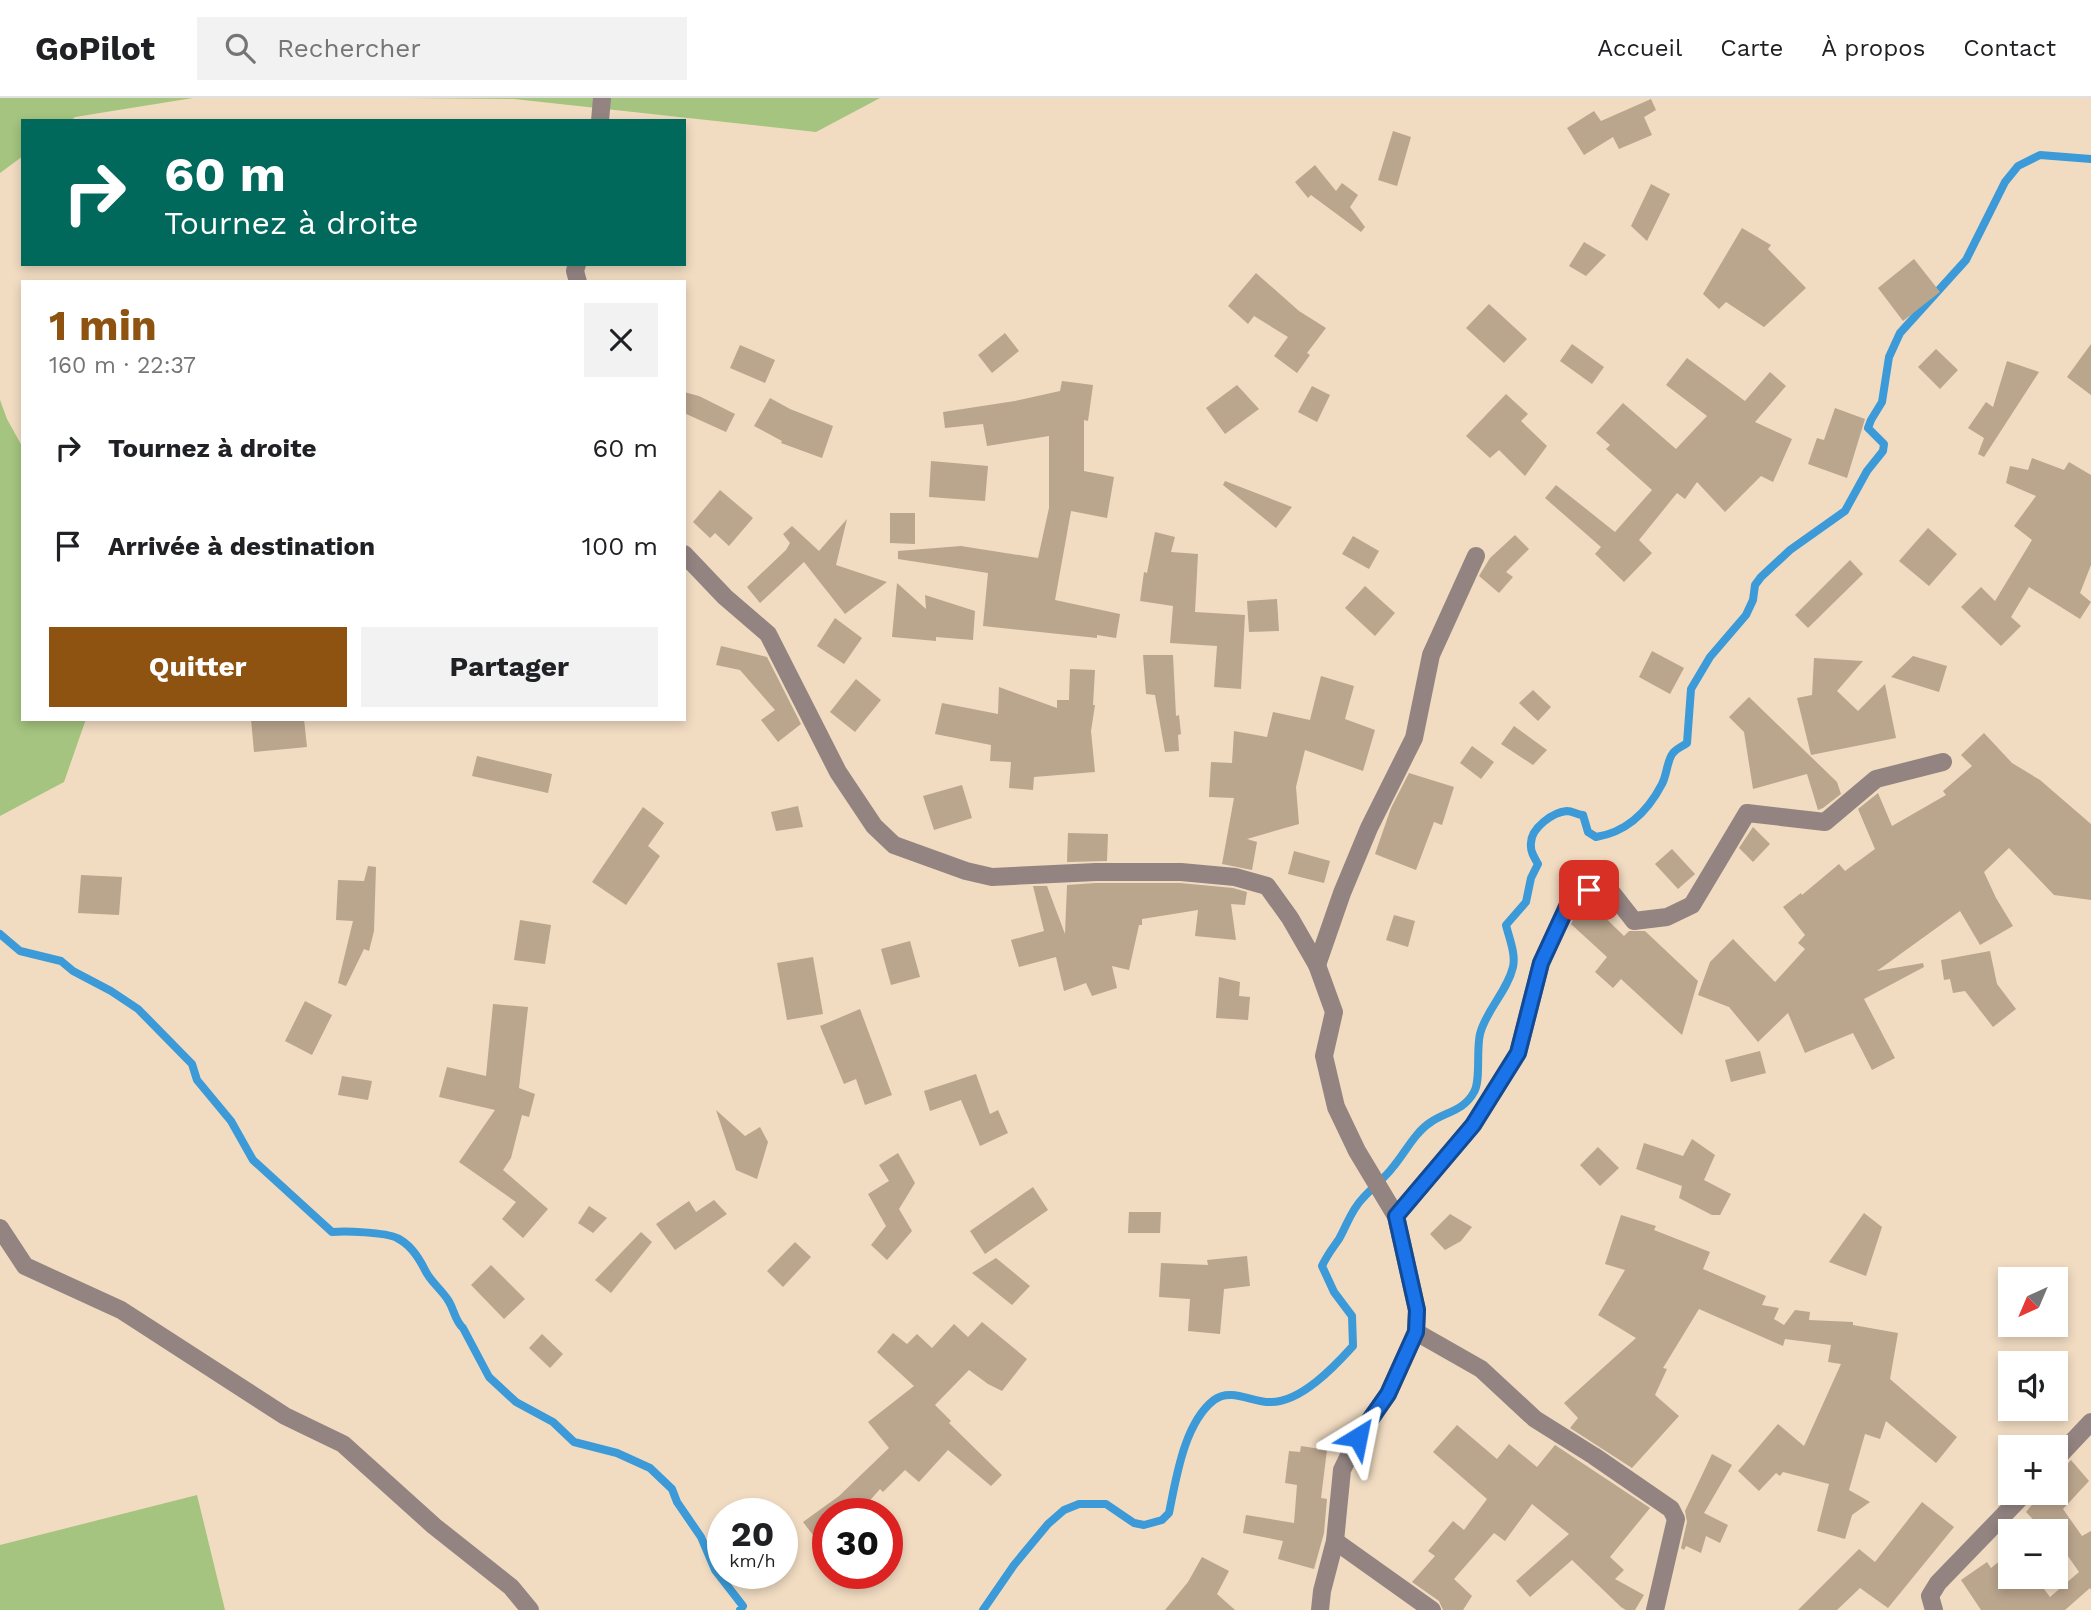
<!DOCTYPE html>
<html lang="fr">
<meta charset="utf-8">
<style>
body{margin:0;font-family:"Work Sans",sans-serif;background:#f2f2f2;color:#202124;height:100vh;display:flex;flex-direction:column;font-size:26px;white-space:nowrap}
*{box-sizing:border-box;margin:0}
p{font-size:23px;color:#757577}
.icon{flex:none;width:38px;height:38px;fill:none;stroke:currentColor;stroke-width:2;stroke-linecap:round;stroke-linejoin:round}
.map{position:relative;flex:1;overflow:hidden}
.drawer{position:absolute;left:21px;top:182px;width:665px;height:441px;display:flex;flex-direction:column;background:#fff;border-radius:0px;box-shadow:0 4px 10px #0003}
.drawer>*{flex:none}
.banner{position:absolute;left:21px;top:21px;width:665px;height:147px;border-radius:0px;box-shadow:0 4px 10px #0003;background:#00695c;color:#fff;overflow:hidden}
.needle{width:46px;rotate:224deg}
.fabs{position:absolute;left:1998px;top:1169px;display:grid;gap:14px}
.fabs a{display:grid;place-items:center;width:70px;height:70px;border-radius:0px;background:#fff;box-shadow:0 4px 10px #0003;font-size:35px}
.speed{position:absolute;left:707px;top:1400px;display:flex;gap:14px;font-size:35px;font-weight:700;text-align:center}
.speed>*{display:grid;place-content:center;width:91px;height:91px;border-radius:50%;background:#fff;box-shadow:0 4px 10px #0003;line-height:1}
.speed small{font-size:18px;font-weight:400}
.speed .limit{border:10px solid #d22;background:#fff;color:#111}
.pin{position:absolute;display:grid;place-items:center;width:60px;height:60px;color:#fff;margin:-30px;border-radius:14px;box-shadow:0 4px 10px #0006}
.me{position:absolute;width:77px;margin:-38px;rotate:35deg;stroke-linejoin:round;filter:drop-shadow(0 0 5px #0008)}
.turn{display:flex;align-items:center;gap:24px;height:147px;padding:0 28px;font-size:32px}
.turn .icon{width:91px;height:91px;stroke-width:2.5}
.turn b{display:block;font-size:49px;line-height:60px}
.round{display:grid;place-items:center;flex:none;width:74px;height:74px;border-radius:0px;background:#f2f2f2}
.headline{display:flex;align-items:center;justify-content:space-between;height:119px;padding:0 28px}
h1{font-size:42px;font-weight:700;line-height:52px;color:#8e5211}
.button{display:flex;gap:14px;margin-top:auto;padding:14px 28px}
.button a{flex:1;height:80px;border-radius:0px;background:#8e5211;color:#fff;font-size:28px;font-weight:700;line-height:80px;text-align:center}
.button a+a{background:#f2f2f2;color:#202124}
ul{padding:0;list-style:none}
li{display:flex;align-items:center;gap:21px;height:98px;padding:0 28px}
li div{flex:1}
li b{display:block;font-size:26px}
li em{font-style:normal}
header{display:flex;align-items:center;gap:42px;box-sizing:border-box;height:98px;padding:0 35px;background:#fff;border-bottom:2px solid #e0e0e0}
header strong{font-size:33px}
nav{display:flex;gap:38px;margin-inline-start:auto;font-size:24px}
.search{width:490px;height:63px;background:#f2f2f2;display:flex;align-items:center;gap:18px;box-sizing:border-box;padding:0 24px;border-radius:0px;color:#757577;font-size:26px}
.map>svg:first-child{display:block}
.green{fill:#a4c47f}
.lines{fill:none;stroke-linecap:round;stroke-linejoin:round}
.stream{stroke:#3b9ad7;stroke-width:8}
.building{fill:#baa58d}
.minor{stroke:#938482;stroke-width:18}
.route-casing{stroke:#114b97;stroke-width:18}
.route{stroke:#1a73e8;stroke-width:12}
</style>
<header>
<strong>GoPilot</strong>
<div class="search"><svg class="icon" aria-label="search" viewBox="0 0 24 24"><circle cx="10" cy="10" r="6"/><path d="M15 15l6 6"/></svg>Rechercher</div>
<nav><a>Accueil</a><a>Carte</a><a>À propos</a><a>Contact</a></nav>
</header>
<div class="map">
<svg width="2091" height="1512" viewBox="0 0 2091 1512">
<rect width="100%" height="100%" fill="#f1dcc2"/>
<g class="green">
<path d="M0,0H193L75,19L70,23H23V58L0,75Z"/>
<path d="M407,0H880L816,34L514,1Z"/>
<path d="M0,302L7,321L23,350V621H86L64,684L0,718Z"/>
<path d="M197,1397L225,1512H0V1447Z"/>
</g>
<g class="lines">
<g class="stream">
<path d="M0,836L20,853L61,863L73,873L111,893L138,911L192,966L197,982L231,1023L253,1062L332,1134C345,1133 385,1134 397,1140C410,1146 419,1160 425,1172C430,1183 441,1191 448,1202C454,1211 455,1223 463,1230L489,1279L516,1304L553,1324L574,1344L617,1355L650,1370L672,1391L677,1404L701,1439L715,1472L743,1508L740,1512"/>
<path d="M983,1512L1014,1467L1048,1426L1064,1412L1079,1406H1106L1134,1425L1144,1427L1162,1422L1169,1415C1176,1381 1184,1325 1214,1302C1231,1289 1253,1305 1271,1304C1301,1304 1334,1269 1353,1248L1352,1218L1334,1194L1322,1168C1327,1157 1332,1151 1339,1141C1347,1127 1351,1112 1363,1100C1373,1089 1385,1080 1393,1069C1405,1055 1415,1034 1431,1024C1445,1014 1464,1013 1474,994C1481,983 1476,952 1480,936C1486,912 1507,894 1513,869C1516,856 1509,840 1506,827L1526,804L1531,780L1538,766C1534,759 1530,753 1531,745C1531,730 1553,714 1567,713C1573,713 1577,717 1583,717L1588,734L1596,739C1627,734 1648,713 1662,686C1667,677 1667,662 1673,655C1676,651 1683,648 1687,645L1691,591L1710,559L1746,517L1753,502L1755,487L1761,479L1790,452L1845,413L1867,373L1883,353L1884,346L1868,330L1871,322L1882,304L1889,259L1900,235L1966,162L2005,84L2018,68L2040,57L2091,61"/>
</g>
</g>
<g class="building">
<path d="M1651,1L1656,12L1644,19L1652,37L1619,51L1613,39L1584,57L1567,30L1594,13L1601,23Z"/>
<path d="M1393,33L1411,39L1397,88L1378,82Z"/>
<path d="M1315,67L1336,93L1342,85L1358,97L1350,109L1365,129L1361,134L1311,97L1308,100L1295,84Z"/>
<path d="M1651,86L1670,96L1647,143L1631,128Z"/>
<path d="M1742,130L1771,147L1768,151L1806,190L1764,229L1726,204L1719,211L1703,196Z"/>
<path d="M1584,144L1606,157L1586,178L1569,168Z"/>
<path d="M1914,161L1940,194L1903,223L1878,190Z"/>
<path d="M1256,175L1299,213L1326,230L1307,255L1310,257L1297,275L1274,258L1288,239L1254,218L1248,226L1228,208Z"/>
<path d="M1489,206L1527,241L1504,265L1466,230Z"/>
<path d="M1005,235L1019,253L992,275L978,257Z"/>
<path d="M1572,246L1604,269L1592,286L1560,263Z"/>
<path d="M2091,246V297L2067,279Z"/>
<path d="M740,247L775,262L765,285L730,270Z"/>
<path d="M1936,251L1958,272L1940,291L1918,269Z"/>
<path d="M1687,260L1745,303L1770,274L1786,288L1755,324L1792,341L1773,384L1761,378L1725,414L1697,384L1685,401L1677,395L1639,442L1652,455L1624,484L1595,456L1601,449L1545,400L1556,387L1615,434L1652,392L1606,351L1610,347L1596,335L1623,305L1676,351L1707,318L1666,287Z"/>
<path d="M2007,263L2039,274L1984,359L1978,356L1984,340L1968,330L1986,304L1993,309Z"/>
<path d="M1062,283L1093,287L1088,323L1084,322V373L1114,379L1107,420L1071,413L1055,502L1120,516L1116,540L1097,537V540L983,528L988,475L898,461V453L961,448L1038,460L1049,410V338L987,348L983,326L945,330L943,314L1015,303L1060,293Z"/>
<path d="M1237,287L1259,311L1225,336L1206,310Z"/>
<path d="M1312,288L1330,297L1317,324L1298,314Z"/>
<path d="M684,294L699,298L735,316L726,334L684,315Z"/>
<path d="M1506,296L1528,316L1521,323L1547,348L1525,378L1499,352L1490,360L1466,338Z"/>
<path d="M770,300L790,311L833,328L822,360L781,345L782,343L754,328Z"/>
<path d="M1835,310L1865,321L1847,380L1808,366L1817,340L1824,342Z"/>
<path d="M2032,360L2064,372L2069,364L2091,377V467L2080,495L2091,504L2080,521L2029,489L2011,519L2021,528L2001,548L1961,509L1981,489L1995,503L2032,442L2014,428L2036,398L2006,385L2010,368L2028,372Z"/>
<path d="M931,363L988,368L985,403L929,399Z"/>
<path d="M1225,383L1269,400L1292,409L1276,430L1223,387Z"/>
<path d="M720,392L753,420L729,448L715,435L710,440L693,424Z"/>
<path d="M890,415H915V446L890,445Z"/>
<path d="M847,421L836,467L887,484L845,516L804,464L760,505L747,489L786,452L790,445L783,436L792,428L819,453Z"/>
<path d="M1928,430L1957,456L1929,488L1899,463Z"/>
<path d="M1155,434L1175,439L1171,454L1198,456L1195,514L1245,517L1241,591L1214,589L1217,548L1170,545L1173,508L1140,503L1144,474L1147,475Z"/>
<path d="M1515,437L1529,451L1506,474L1513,479L1499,495L1479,478L1490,460Z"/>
<path d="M1353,438L1379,453L1369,471L1342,456Z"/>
<path d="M1850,462L1863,476L1808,530L1795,517Z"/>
<path d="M897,485L926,511L925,497L975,513L973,542L936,539V543L892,539Z"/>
<path d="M1365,488L1395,515L1375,538L1345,510Z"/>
<path d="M1277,501L1279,533L1249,534L1247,503Z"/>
<path d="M835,520L862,540L844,566L817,548Z"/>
<path d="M721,548L767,559L801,626L778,644L761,622L775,612L740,572L716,567Z"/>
<path d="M1652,553L1684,570L1670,596L1639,579Z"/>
<path d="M1143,557H1173L1176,618L1179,617L1181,636L1178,637L1179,653L1165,654L1155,597L1146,596Z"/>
<path d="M1913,558L1947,568L1939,594L1891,579Z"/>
<path d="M1814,560L1863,563L1837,593L1858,613L1885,586L1896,640L1811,657L1797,600L1812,597Z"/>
<path d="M1070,571L1095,572L1093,607H1095L1091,633L1095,674L1034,679L1033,692L1009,690L1011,664L990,663L991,647L935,636L942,605L998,616L999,589L1057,610V602H1069Z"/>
<path d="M1321,578L1354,588L1345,621L1375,632L1363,673L1305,652L1296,689L1299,726L1247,741L1257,744L1252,772L1222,766L1234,700L1209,699L1211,664L1232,665L1234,633L1267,639L1273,614L1310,622Z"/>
<path d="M856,581L881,602L855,634L830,614Z"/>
<path d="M1533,592L1551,609L1538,623L1519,605Z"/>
<path d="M1749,599L1837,684L1841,696L1823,710L1818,712L1807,676L1753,691L1744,634L1729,619Z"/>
<path d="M251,621H304L307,649L254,654Z"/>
<path d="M1514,628L1547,652L1533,667L1501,646Z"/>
<path d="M1984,635L2012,665L2040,682L2091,726V802L2054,797L2009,750L1984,774L1996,800L2013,828L1980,847L1960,813L1877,873L1923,865L1924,869L1864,901L1895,960L1872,972L1853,935L1805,955L1788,915L1758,944L1729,909L1698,897L1710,864L1733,841L1775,884L1805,851L1798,845L1805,837L1783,809L1801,795L1802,797L1839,766L1845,773L1875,751L1858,711L1878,695L1892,728L1946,697L1943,693L1972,668L1961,657Z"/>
<path d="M1472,648L1494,664L1481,681L1460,665Z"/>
<path d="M477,658L552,676L548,695L472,678Z"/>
<path d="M1409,675L1454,689L1442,727L1434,724L1416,772L1375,756L1391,710Z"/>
<path d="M962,687L972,720L934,732L923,698Z"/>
<path d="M798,708L803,729L776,733L771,714Z"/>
<path d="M643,709L664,725L648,748L660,758L626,807L592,784Z"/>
<path d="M1753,729L1770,746L1753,764L1739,750Z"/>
<path d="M1068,735L1108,736L1107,763L1067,764Z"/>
<path d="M1672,751L1695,776L1678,791L1655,766Z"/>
<path d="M1294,753L1330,763L1324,785L1288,776Z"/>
<path d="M368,768L376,769L374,833L369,853L364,851L346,888L338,885L353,823L336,822L338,782L364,783Z"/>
<path d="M81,777L122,779L119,817L78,815Z"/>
<path d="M1096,785H1180L1233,790L1247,794L1245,807L1231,806L1236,842L1195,838L1198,812L1142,821V827H1139L1129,872L1112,868L1117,890L1092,898L1086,885L1064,893L1056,859L1019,869L1011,842L1044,833L1033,788H1047L1065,836L1067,787Z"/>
<path d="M1589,804L1624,838L1629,833H1645L1698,883L1682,937L1621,881L1613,890L1595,874L1607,859L1571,826L1580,807Z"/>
<path d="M1394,817L1415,823L1408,849L1386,842Z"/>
<path d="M520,822L551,827L545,866L514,862Z"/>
<path d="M910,843L920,879L891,887L881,851Z"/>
<path d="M1990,853L1997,886L2016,911L1993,929L1965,893L1953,895L1950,881L1944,882L1941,862Z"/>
<path d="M813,859L823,916L787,922L777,865Z"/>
<path d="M1219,879L1240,884L1239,898L1250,899L1248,922L1216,920Z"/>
<path d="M305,903L332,917L312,957L285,943Z"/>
<path d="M493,906L528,909L519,990L535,996L529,1019L522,1017L511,1060L503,1072L548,1111L523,1140L502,1121L516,1104L459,1064L495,1012L439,999L447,969L486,978Z"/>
<path d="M860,911L892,997L865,1007L856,981L844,986L820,928Z"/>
<path d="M1760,953L1766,975L1731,984L1725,962Z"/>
<path d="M976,976L990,1016L998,1012L1008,1035L980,1048L961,1002L930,1013L924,993Z"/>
<path d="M342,978L372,983L368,1002L338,997Z"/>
<path d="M716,1012L745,1038L760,1029L768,1044L757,1081L736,1072Z"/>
<path d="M1692,1041L1715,1057L1704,1082L1731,1096L1720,1117H1712L1679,1100L1682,1088L1636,1071L1644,1045L1683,1058Z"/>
<path d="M1598,1049L1619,1070L1600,1088L1580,1067Z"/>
<path d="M898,1055L915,1085L899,1111L912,1133L887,1162L871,1147L886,1128L868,1096L889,1083L879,1067Z"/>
<path d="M1033,1089L1048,1112L985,1156L970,1133Z"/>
<path d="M714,1102L727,1116L675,1152L656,1126L689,1103L696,1114Z"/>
<path d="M589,1108L607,1120L593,1135L578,1125Z"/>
<path d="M1129,1114H1161L1160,1135H1128Z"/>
<path d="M1864,1115L1882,1129L1866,1178L1829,1164Z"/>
<path d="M1450,1116L1472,1129L1461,1143L1445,1152L1430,1136Z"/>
<path d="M1621,1117L1656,1128L1654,1132L1710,1154L1703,1171L1766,1198L1762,1207L1779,1210L1774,1221L1784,1227L1795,1212L1810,1214L1809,1222L1853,1224V1227L1898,1235L1890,1281L1957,1339L1936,1365L1886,1323L1880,1341L1865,1336L1849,1392L1870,1404L1852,1417L1845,1441L1817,1433L1829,1386L1783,1374L1780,1378L1776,1375L1759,1393L1738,1373L1778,1326L1804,1348L1841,1266L1828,1264L1831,1247L1785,1241L1783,1248L1699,1211L1663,1270L1667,1271L1655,1297L1679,1318L1632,1370L1570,1330L1578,1320L1564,1305L1636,1240L1598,1217L1625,1172L1605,1166Z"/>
<path d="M641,1134L652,1144L611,1195L595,1182Z"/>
<path d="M795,1144L811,1159L783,1189L767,1173Z"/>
<path d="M1247,1158L1250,1188L1224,1191L1220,1236L1188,1233L1190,1201L1159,1199L1161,1165L1208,1167L1207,1162Z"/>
<path d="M996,1160L1030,1188L1012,1207L972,1175Z"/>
<path d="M491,1167L525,1201L504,1221L471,1187Z"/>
<path d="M982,1224L1027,1261L1002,1293L988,1286L969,1272L935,1307L951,1323L949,1325L1002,1377L991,1388L948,1352L919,1384L905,1372L883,1394L880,1391L858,1416H828V1432L816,1441L803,1424L839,1398L889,1350L868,1324L914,1288L877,1254L893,1235L907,1246L917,1236L932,1250L954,1226L968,1239Z"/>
<path d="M542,1236L563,1256L550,1270L529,1250Z"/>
<path d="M1457,1327L1497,1361L1509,1346L1537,1369L1555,1347L1650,1410L1610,1459L1624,1472L1615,1481L1644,1497L1635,1512H1626L1621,1509L1572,1462L1530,1499L1516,1483L1569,1436L1532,1406L1505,1443L1494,1435L1454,1481L1472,1498L1463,1512H1443L1439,1503L1412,1484L1435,1458L1428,1453L1453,1423L1464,1432L1487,1401L1433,1354Z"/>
<path d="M1301,1348L1327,1352L1321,1400L1327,1401L1324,1435L1314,1471L1278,1461L1283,1443L1243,1435L1246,1417L1294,1425L1297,1387L1285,1385L1289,1353L1300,1354Z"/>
<path d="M1712,1356L1732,1367L1704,1415L1728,1427L1720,1445L1706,1438L1701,1455L1686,1448L1684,1452L1681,1450L1687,1424L1685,1413Z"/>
<path d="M2071,1362L2089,1383L2063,1411L2082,1438L2091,1433V1492L2090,1490L2065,1512H1981L1961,1482L1987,1464L1991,1470L2011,1454V1479H2035L2050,1499L2079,1474L2056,1441V1433H2044L2026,1414L2042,1395H2056V1379Z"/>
<path d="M1922,1404L1954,1429L1888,1510L1860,1490L1837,1512H1798L1859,1451L1875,1464Z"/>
<path d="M1202,1459L1229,1473L1217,1496L1235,1512H1165L1188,1484Z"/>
</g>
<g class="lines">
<g class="minor">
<path d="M600,23L602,0"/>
<path d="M577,166L575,173L578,184"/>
<path d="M684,456L725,499L768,536L838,674L874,728L894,747L966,773L992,779L1096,774H1181L1235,779L1267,788L1290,820L1317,867L1334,914L1324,958L1336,1009L1357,1053L1396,1118L1417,1212L1416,1234L1388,1296L1358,1339L1342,1372L1335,1443L1322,1493L1320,1512"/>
<path d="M1317,867L1342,795L1369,730L1414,640L1431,557L1476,458"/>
<path d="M1396,1118L1473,1027L1518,955L1541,865L1572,798L1605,786L1634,823L1667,819L1692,807L1747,715L1825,724L1876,681L1943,664"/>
<path d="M0,1130L25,1168L121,1212L285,1318L343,1346L434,1428L511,1489L530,1512"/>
<path d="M1416,1234L1481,1271L1535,1321L1594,1358L1671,1411L1676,1421L1655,1512"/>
<path d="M2056,1361L2091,1324"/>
<path d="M1335,1443L1432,1512"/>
<path d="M1934,1512L1930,1498L1938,1485L2025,1395"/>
</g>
</g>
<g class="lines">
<defs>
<path id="route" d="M1358,1339L1388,1296L1416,1234L1417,1212L1396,1118L1473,1027L1518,955L1541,865L1572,798L1589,792"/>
</defs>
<use href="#route" class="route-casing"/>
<use href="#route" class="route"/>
</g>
</svg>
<div class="fabs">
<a><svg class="needle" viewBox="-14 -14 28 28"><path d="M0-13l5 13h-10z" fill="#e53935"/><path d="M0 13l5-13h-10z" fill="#757577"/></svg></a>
<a><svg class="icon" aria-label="sound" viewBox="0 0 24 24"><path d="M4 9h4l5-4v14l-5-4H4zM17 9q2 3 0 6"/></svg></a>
<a>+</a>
<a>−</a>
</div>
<div class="speed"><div>20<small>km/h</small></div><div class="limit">30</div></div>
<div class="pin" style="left:1589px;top:792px;background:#d93025"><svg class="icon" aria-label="arrive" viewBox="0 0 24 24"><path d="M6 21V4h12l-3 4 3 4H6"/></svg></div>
<svg class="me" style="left:1358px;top:1339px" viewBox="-20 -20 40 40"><path d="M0-17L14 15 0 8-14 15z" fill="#1a73e8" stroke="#fff" stroke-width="4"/></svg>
<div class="banner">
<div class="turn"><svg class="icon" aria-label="right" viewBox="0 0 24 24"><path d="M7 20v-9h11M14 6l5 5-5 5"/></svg><div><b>60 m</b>Tournez à droite</div></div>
</div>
<section class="drawer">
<div class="headline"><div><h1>1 min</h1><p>160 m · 22:37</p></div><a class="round"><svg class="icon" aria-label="close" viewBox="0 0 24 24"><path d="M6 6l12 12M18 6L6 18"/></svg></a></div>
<ul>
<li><svg class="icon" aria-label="right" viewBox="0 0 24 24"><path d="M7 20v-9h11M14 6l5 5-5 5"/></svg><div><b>Tournez à droite</b></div><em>60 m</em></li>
<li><svg class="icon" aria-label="arrive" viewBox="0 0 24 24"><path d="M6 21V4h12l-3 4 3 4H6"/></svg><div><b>Arrivée à destination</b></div><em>100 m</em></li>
</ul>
<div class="button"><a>Quitter</a><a>Partager</a></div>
</section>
</div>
